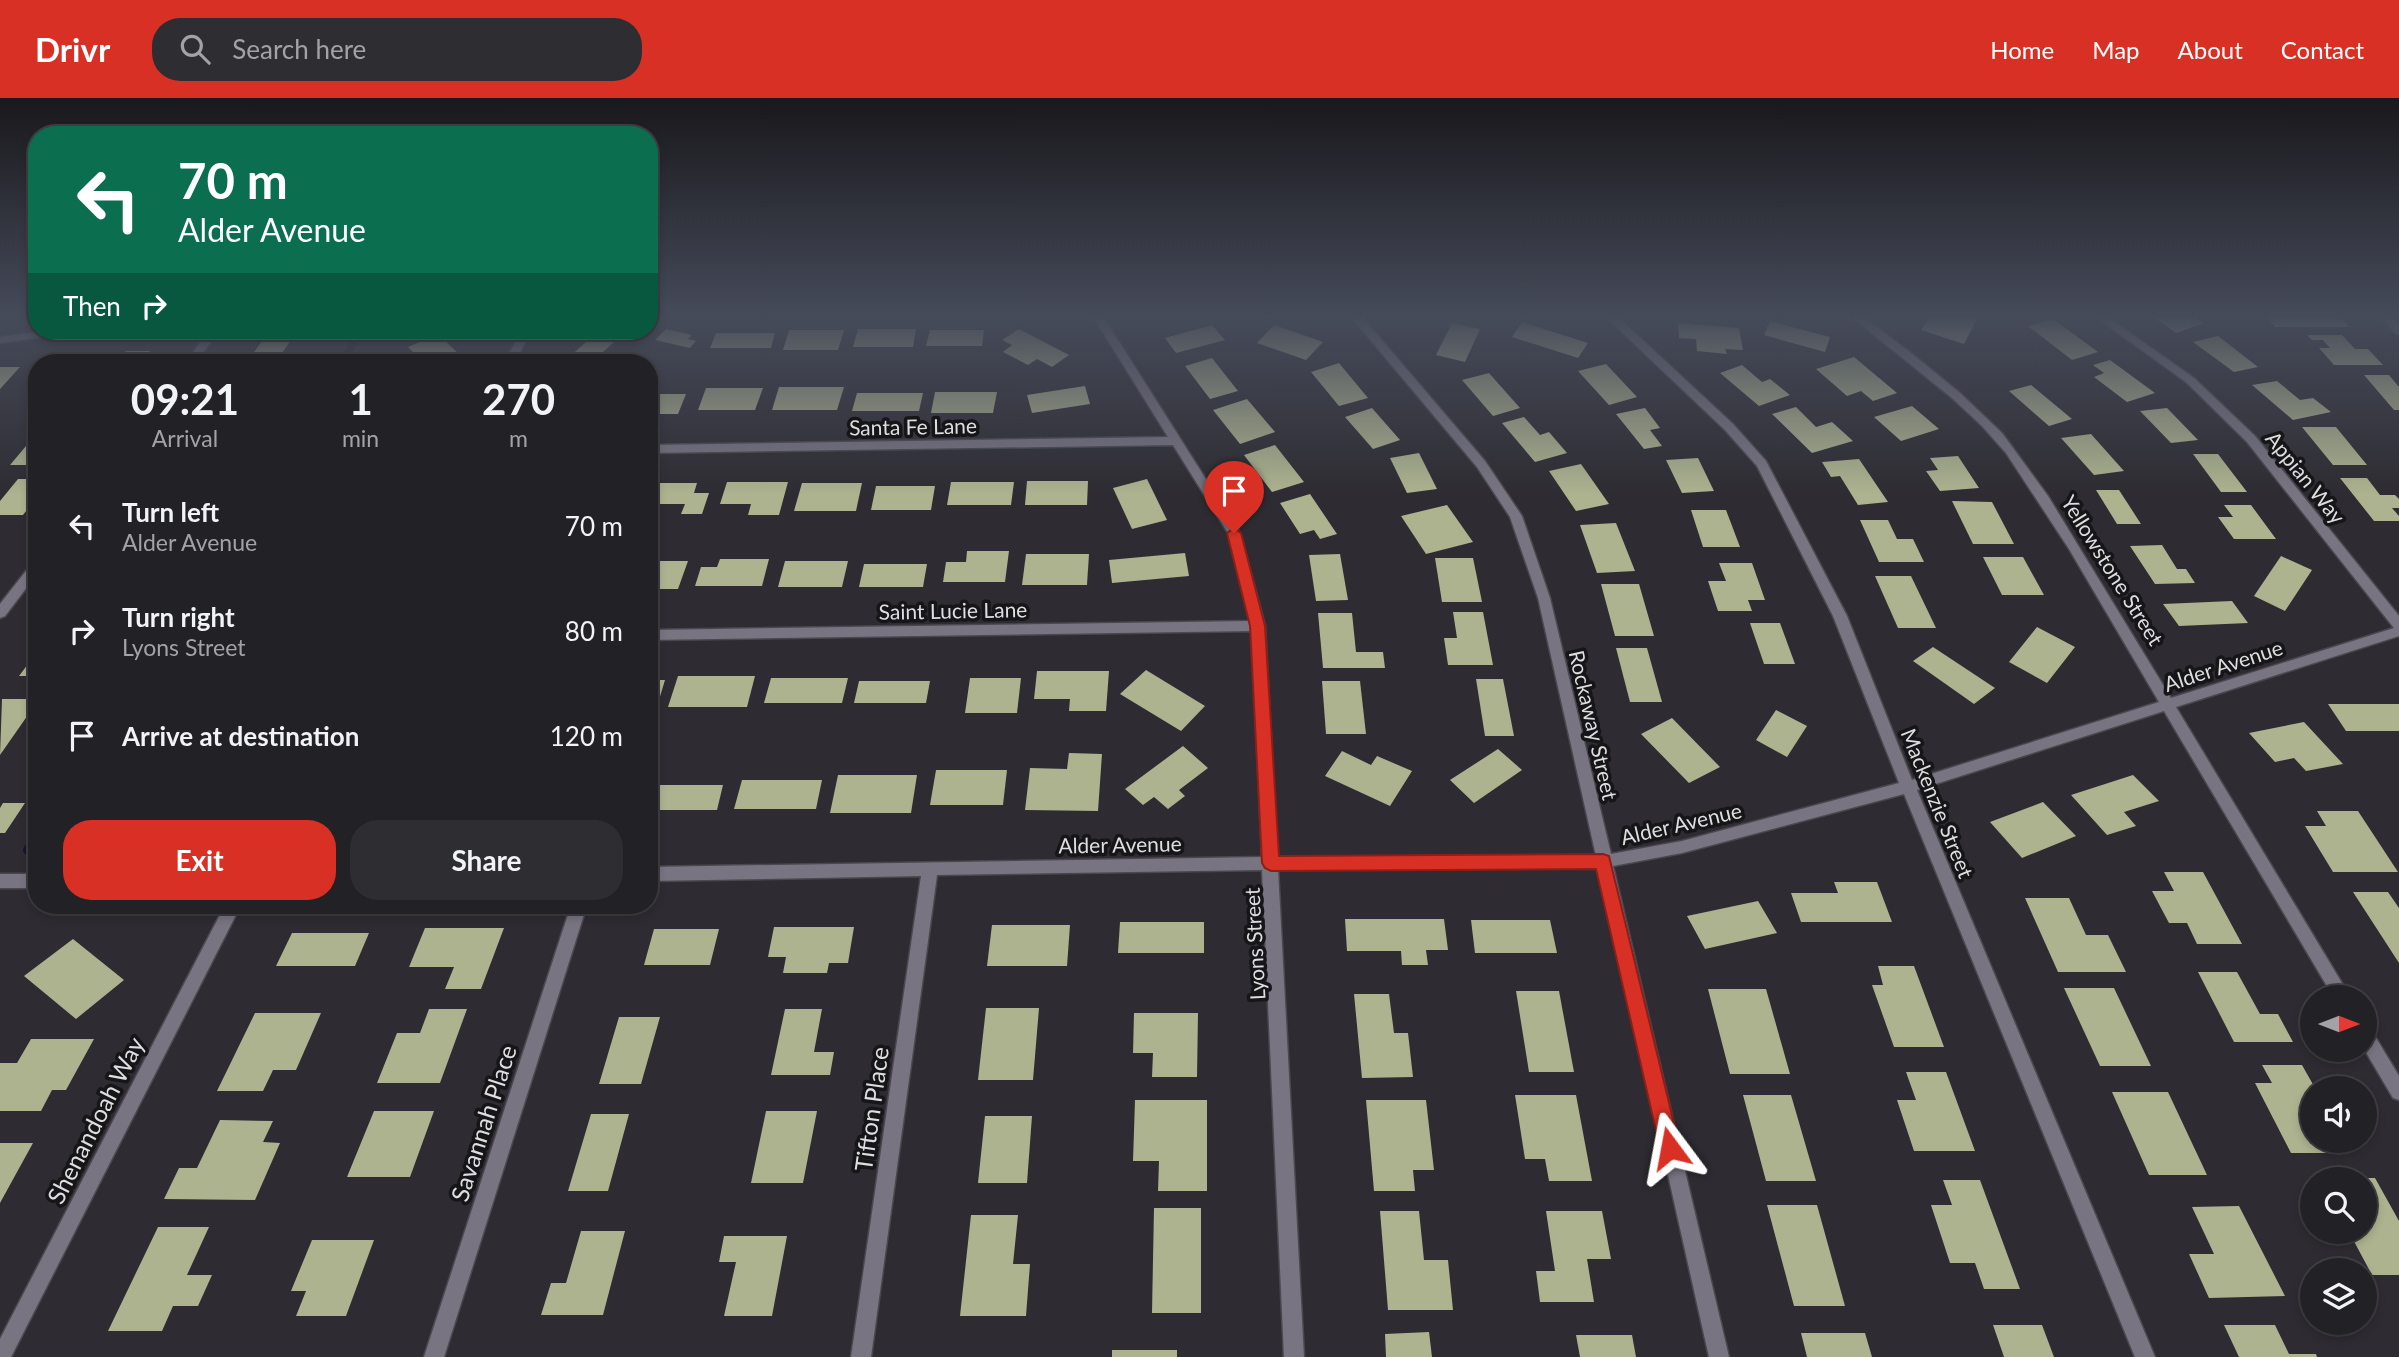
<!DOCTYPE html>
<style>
body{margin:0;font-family:Lato,sans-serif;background:#2e2e32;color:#f1f3f6;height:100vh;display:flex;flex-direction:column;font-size:26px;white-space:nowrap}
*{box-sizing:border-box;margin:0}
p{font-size:23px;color:#a2a3a7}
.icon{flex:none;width:38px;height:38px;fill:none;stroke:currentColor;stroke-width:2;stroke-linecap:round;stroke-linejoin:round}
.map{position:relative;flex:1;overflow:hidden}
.panel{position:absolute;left:28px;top:256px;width:630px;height:560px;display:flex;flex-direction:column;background:#222126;border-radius:28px;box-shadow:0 4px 10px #0003,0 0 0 2px #3f3e43}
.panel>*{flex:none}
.hud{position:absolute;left:28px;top:28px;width:630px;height:214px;border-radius:28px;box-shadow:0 4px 10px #0003,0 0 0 2px #3f3e43;background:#0b6e4f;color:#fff;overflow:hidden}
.needle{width:46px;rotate:90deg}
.buttons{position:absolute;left:2300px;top:887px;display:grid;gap:14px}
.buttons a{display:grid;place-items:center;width:77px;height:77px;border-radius:50%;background:#222126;box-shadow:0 4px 10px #0003,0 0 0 2px #3f3e43;font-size:35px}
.pin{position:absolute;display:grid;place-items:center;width:60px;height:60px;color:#fff;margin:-72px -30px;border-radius:50% 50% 50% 0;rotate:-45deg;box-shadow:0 0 7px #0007}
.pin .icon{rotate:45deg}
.me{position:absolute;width:77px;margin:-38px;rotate:347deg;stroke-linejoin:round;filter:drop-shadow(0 0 5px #0008)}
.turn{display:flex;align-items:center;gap:24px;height:147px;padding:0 35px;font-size:32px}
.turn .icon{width:91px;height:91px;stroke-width:2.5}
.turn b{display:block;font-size:49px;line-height:60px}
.then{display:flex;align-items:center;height:66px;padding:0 35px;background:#0003;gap:14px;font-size:26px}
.eta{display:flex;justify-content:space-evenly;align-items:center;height:119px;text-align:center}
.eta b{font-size:42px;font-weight:700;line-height:49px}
.primary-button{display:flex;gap:14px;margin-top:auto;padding:14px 35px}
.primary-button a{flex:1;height:80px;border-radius:28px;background:#d93025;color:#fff;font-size:28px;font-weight:700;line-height:80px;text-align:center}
.primary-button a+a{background:#2e2e32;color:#f1f3f6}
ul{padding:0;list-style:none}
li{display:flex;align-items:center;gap:21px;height:105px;padding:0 35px}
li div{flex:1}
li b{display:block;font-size:26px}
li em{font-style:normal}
header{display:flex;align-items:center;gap:42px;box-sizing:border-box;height:98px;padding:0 35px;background:#d93025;color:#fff}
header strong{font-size:33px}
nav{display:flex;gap:38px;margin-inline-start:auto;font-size:24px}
.search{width:490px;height:63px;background:#2e2e32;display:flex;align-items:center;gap:18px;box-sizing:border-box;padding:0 24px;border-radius:28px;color:#a2a3a7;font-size:26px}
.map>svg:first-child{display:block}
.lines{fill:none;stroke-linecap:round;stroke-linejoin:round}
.stream-far1{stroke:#1d122b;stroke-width:7}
.stream{stroke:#1d122b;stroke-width:10}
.building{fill:#adb38f}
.minor-casing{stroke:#4a484e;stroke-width:3}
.tertiary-casing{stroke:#4a484e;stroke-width:3}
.minor{fill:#797482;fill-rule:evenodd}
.tertiary{fill:#797482;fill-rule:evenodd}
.route{fill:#d93025;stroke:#8d1f18;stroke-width:2}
.labels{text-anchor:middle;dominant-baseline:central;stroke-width:7;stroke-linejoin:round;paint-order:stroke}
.street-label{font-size:21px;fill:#dedde0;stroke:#161518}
.near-street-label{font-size:24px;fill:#dedde0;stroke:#161518}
</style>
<header>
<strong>Drivr</strong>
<div class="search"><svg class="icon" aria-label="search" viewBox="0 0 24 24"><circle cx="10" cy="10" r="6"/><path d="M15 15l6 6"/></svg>Search here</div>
<nav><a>Home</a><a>Map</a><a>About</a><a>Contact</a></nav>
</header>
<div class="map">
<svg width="2399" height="1259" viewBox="0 0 2399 1259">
<rect width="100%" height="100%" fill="#2e2c32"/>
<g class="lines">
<path class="stream-far1" d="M342,264L362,233"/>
<path class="stream" d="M28,752L37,739"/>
</g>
<g class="building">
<path d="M1929,220H1974L1977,221L1964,246L1921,232Z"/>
<path d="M2155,220H2196L2204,225L2176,235Z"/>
<path d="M2268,220H2342L2349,229H2275Z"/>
<path d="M2053,221L2098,254L2072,262L2028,228Z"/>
<path d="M1770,223L1830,239L1825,254L1764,237Z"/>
<path d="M1522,224L1588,245L1578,260L1512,239Z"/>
<path d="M1452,225L1480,231L1465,264L1436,257Z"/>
<path d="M1678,225L1739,230L1743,252L1725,251L1727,256L1697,253L1696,241L1679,240Z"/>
<path d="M1212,227L1225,242L1176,255L1165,240Z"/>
<path d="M1274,227L1323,244L1306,262L1257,245Z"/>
<path d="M666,231L692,237L688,241L696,243L690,250L655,242Z"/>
<path d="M858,231H916L913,249H853Z"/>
<path d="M1019,231L1069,257L1052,269L1037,261L1028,267L1003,254L1012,247L1002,242Z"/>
<path d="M789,232H844L838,252H783Z"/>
<path d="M930,232H984L982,248H926Z"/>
<path d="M269,233H297L276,264H247Z"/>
<path d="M598,233H626L592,264L565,263Z"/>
<path d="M716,235H775L771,250H710Z"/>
<path d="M438,236L462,259L450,264H423L408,249Z"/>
<path d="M2307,237H2342L2355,251H2368L2383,267H2334L2319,250H2330L2323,242H2312Z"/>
<path d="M2218,238L2258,269L2234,274L2193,244Z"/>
<path d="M126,253H150L140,264H117Z"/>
<path d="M1854,259L1897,295L1873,303L1861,293L1847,298L1816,271Z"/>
<path d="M1212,260L1238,293L1210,301L1185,268Z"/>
<path d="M2110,262L2155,295L2127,304L2094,279L2104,275L2093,267Z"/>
<path d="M1339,265L1368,300L1339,308L1311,274Z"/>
<path d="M1606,266L1637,299L1609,307L1578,273Z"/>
<path d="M1742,267L1762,284L1770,281L1790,297L1759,308L1720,275Z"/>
<path d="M0,269H20L0,291Z"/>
<path d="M1489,275L1520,310L1493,318L1462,282Z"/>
<path d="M2364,277H2389L2399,289V312H2394Z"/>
<path d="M2277,283L2300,302L2313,300L2331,314L2293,322L2252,287Z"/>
<path d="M2031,287L2072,321L2049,328L2009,293Z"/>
<path d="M1085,288L1090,306L1032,315L1027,297Z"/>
<path d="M779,289H844L837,312H772Z"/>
<path d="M706,290H763L755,312H698Z"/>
<path d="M935,294H997L993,315H931Z"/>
<path d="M857,295H923L919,313H852Z"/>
<path d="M649,296H686L678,316H649Z"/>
<path d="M1247,301L1275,334L1240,346L1213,312Z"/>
<path d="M1912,308L1939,331L1901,343L1874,319Z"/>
<path d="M1796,309L1816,329L1832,324L1853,343L1812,355L1772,316Z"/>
<path d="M1372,310L1400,342L1373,351L1345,319Z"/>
<path d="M1645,310L1660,330L1650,332L1662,348L1644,351L1616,316Z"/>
<path d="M2167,310L2198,342L2171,345L2140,313Z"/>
<path d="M1524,319L1540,337L1549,334L1567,355L1535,364L1502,325Z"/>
<path d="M2302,329H2336L2367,367H2333Z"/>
<path d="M37,335V367H10Z"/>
<path d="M2091,336L2124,373L2094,377L2061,340Z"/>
<path d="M1275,347L1304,384L1272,394L1244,357Z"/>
<path d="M1419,355L1437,391L1407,395L1390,360Z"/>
<path d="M2193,356H2218L2247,394H2221Z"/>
<path d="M1958,358L1979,390L1940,393L1926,373L1938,372L1930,360Z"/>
<path d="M1698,360L1714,393L1682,395L1666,362Z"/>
<path d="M1859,361L1888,404L1858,407L1840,378L1831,379L1822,364Z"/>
<path d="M1581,366L1609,406L1576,413L1549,373Z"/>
<path d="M2340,380H2367L2380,397H2395L2399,401V410H2392L2399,418V423H2374Z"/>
<path d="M18,381H37V399L23,417H0V403Z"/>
<path d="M1147,381L1167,422L1132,431L1113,390Z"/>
<path d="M1027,383H1088L1087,407H1025Z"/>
<path d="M727,384H788L779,417H748L751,406H720Z"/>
<path d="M951,384H1014L1011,407H947Z"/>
<path d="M650,385H697L694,395H709L702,416H681L685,406H649Z"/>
<path d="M802,385H862L856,413H794Z"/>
<path d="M876,388H935L931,412H871Z"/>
<path d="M2096,392H2119L2141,426H2117Z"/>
<path d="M1310,396L1337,436L1320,441L1314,432L1300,436L1280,405Z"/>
<path d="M1952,403L1992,404L2014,446H1973Z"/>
<path d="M1447,407L1473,444L1426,456L1401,418Z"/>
<path d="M2224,407H2251L2276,441H2234L2218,419H2233Z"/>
<path d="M1691,412H1726L1740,449H1703Z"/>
<path d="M1860,422H1888L1897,441H1913L1924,464H1879Z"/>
<path d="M1616,425L1635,473L1597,475L1580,427Z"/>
<path d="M2162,447L2177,471H2186L2195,485L2155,486L2130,448Z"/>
<path d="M967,453H1009L1005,484H943L946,464H966Z"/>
<path d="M1185,455L1189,478L1112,485L1109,462Z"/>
<path d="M1026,456H1089L1087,487H1022Z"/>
<path d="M1340,456L1348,502L1316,503L1309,457Z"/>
<path d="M2281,458L2312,472L2285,513L2254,498Z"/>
<path d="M1983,459H2023L2044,497H2002Z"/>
<path d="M1435,460H1473L1482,504H1442Z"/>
<path d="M720,461H769L762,488H695L701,469H717Z"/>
<path d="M649,463H688L678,491H649Z"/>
<path d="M785,463H848L842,489H778Z"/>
<path d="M1719,465H1752L1765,502H1748L1752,513H1718L1708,483H1726Z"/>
<path d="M864,466H927L923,489H859Z"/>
<path d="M1875,478H1911L1936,530H1898Z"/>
<path d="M1601,486H1639L1654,538H1615Z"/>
<path d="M2232,503L2248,525L2179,528L2163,506Z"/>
<path d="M1453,514H1483L1493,567H1448L1444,540H1457Z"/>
<path d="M1318,515H1352L1356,554H1383L1385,570H1323Z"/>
<path d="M1750,525H1780L1795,566H1764Z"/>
<path d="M2037,529L2075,549L2047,585L2009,564Z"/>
<path d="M1933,549L1995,590L1974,606L1913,563Z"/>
<path d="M1616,550H1647L1662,604H1630Z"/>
<path d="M37,554V578H19Z"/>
<path d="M1146,572L1205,608L1181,633L1120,596Z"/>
<path d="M1037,573H1109L1106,613H1069L1070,601H1034Z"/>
<path d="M678,578H755L747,609H668Z"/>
<path d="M771,580H848L842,605H764Z"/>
<path d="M970,580H1021L1017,615H965Z"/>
<path d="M1476,581H1503L1514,638H1485Z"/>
<path d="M649,582H665L655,615H649Z"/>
<path d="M859,583H930L926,605H854Z"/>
<path d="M1322,583H1360L1366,636H1326Z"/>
<path d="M2,601H37V604L0,657Z"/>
<path d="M2328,606H2399V633H2346Z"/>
<path d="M1776,612L1807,628L1787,659L1756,642Z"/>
<path d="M1672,620L1720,669L1689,685L1641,636Z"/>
<path d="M2304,624L2343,666L2306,673L2294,660L2275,664L2249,635Z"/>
<path d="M1183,648L1208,670L1179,692L1185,698L1168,711L1154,699L1143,707L1125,691Z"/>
<path d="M1498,651L1522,672L1474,705L1450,682Z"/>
<path d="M1342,653L1371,667L1377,658L1412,673L1390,708L1325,678Z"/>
<path d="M1069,655L1102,656L1098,713L1025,712L1030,670L1067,671Z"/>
<path d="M936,672H1007L1003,707H930Z"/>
<path d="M838,677H917L911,715H830Z"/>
<path d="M2133,677L2159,703L2124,714L2136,728L2107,737L2071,697Z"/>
<path d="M742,682H822L816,711H734Z"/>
<path d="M649,687H723L717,712H649Z"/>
<path d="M2043,704L2076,738L2022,760L1990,724Z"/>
<path d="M3,705H25L5,735H0V710Z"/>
<path d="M2317,713H2358L2398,774H2333L2305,728H2326Z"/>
<path d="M2164,774H2203L2242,846H2197L2187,825H2169L2152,793H2174Z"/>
<path d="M1834,784H1877L1892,824H1801L1791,795H1838Z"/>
<path d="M2353,794H2388L2399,810V865Z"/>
<path d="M2025,800H2069L2086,837H2108L2126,874H2058Z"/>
<path d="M1758,803L1777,835L1705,851L1687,818Z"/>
<path d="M1345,821H1444L1448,852H1426L1428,867H1402L1401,853H1347Z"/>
<path d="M1471,822H1550L1557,855H1475Z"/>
<path d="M1120,824H1204V855H1118Z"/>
<path d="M992,827H1070L1067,868H987Z"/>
<path d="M774,829H854L848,865H829L827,875H783L786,859H768Z"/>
<path d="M425,830H504L481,891H445L454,869H409Z"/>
<path d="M654,831H719L710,867H644Z"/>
<path d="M292,835H369L355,868H276Z"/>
<path d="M73,841L124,882L76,921L24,878Z"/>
<path d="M1878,868H1914L1944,949H1894L1872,887H1883Z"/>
<path d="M2198,874H2237L2260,916H2278L2293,944H2234Z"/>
<path d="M2064,890H2114L2151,968H2100Z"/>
<path d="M1708,891H1766L1790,976H1730Z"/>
<path d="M1516,893H1559L1574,974H1529Z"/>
<path d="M1354,896H1389L1394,935H1408L1413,979L1362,980Z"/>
<path d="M986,910H1039L1033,982H978Z"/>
<path d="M429,911H467L440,985H377L397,935H420Z"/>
<path d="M785,911H822L814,954H834L830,977H771Z"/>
<path d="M255,915H321L296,972H273L263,993H217Z"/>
<path d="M1134,915H1198L1197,979H1152L1153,955H1133Z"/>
<path d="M619,919H660L641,986H599Z"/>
<path d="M31,941H94L66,992H52L41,1013H0V965H17Z"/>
<path d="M2262,967H2302L2315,990H2312V1043H2344L2350,1055H2291L2255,985H2272Z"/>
<path d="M1906,974H1946L1975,1053H1914L1897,1002H1916Z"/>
<path d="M2112,994H2168L2207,1077H2149Z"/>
<path d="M1515,997H1576L1592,1083H1549L1545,1061H1525Z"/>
<path d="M1743,997H1791L1816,1083H1766Z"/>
<path d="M1135,1002H1207V1093H1158L1159,1063H1133Z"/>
<path d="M1366,1002H1426L1434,1072H1413L1415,1093H1374Z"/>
<path d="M374,1013H434L410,1079H347Z"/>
<path d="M766,1013H817L803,1085H751Z"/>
<path d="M591,1016H629L608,1093H568Z"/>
<path d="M985,1018H1032L1027,1085H978Z"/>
<path d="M220,1022L273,1023L263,1044L280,1045L255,1102L164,1101L179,1070H197Z"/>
<path d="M0,1045H33L0,1105Z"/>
<path d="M2364,1080H2375L2399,1123V1177H2372L2349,1134H2364Z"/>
<path d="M1943,1082H1980L2020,1191H1984L1975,1165H1950L1931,1107H1952Z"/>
<path d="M1767,1107H1817L1845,1208H1794Z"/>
<path d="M2239,1108L2285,1198L2209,1200L2189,1156H2214L2192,1109Z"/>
<path d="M1154,1110H1201V1215H1152Z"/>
<path d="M1380,1113H1419L1424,1162H1448L1453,1212H1388Z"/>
<path d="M1546,1113H1602L1611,1161H1587L1594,1204H1540L1536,1173H1555Z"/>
<path d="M971,1117H1018L1013,1166H1030L1026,1218H960Z"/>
<path d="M158,1129H209L187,1177H212L198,1208H173L162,1233H108Z"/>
<path d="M581,1133H625L603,1217H541L551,1185H566Z"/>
<path d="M724,1138H787L772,1218H724L736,1164H719Z"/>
<path d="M312,1142H374L346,1218H296L306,1193H291Z"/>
<path d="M1993,1227H2042L2054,1259H2004Z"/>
<path d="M2224,1227H2275L2289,1256H2316L2317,1259H2239Z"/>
<path d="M1429,1234L1432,1259H1386L1385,1236Z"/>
<path d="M1801,1235H1865L1872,1259H1807Z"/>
<path d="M1576,1237H1632L1636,1259H1580Z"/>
<rect x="1112" y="1252" width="65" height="7"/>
</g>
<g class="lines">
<defs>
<g id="minor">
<path d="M1094,220H1104L1240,435L1265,528L1277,759L1596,758L1538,500L1510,419L1477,369L1352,220H1363L1485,363L1522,418L1550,500L1611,756L1682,743L1899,685L1833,518L1757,368L1725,332L1607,220H1619L1733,326L1766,363L1847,518L1912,682L2159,604L2069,451L2006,355L1982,328L1952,300L1853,220H1865L1911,255L1960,295L2002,335L2048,398L2171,600L2394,530L2247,344L2186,284L2097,220H2109L2194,280L2255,338L2399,518V538L2176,609L2351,900H2334L2164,613L1917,692L2155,1259H2135L1904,696L1682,755L1613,768L1729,1259H1709L1599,770L1278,771L1304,1259H1284L1262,772L937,777L871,1259H851L921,778L649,783V769L1262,759L1252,533L649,542V532L1250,523L1228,435L1173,347L649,355V347L1168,339Z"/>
<path d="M2382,220H2393L2399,227V236L2395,235Z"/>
<path d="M209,233H219L196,264H186Z"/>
<path d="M521,233H531L515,264H505Z"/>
<path d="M37,463V476L5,518L0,520V506L33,464Z"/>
<rect x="0" y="776" width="37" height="14"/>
<path d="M225,807H241L11,1259H0V1241Z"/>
<path d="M571,807H587L444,1259H424Z"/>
<path d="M2364,927L2370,930L2399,978V1002L2393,1000L2364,951Z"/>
</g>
<path id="tertiary" d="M44,233H71L66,236L0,245V239Z"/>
</defs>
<use href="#minor" class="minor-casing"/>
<use href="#tertiary" class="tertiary-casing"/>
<use href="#minor" class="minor"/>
<use href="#tertiary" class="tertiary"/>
</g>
<linearGradient id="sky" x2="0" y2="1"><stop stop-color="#19181c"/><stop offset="0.55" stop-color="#464b5a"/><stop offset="1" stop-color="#464b5a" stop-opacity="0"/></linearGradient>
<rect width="2399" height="397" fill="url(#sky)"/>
<path class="route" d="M1234,430L1241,435L1265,528L1279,758L1603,756L1609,758L1680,1050L1677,1057L1670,1060L1663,1057L1660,1050L1596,771L1271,773L1265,770L1262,765L1250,528L1227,435Z"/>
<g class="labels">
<g class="street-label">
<text transform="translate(913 328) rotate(-1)">Santa Fe Lane</text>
<text transform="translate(2306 379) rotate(51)">Appian Way</text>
<text transform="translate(2113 472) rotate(58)">Yellowstone Street</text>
<text transform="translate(953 512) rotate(-1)">Saint Lucie Lane</text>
<text transform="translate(2223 567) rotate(-18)">Alder Avenue</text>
<text transform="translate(1594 627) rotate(77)">Rockaway Street</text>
<text transform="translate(1938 705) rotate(68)">Mackenzie Street</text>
<text transform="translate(1681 725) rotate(-13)">Alder Avenue</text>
<text transform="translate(1120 746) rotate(-1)">Alder Avenue</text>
<text transform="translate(1254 846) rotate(-93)">Lyons Street</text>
</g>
<g class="near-street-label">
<text transform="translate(871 1011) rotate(-82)">Tifton Place</text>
<text transform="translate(95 1022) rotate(-63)">Shenandoah Way</text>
<text transform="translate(483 1025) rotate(-72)">Savannah Place</text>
</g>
</g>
</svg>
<div class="buttons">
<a><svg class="needle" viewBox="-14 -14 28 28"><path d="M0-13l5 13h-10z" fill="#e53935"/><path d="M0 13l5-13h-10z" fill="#a2a3a7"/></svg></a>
<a><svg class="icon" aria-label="sound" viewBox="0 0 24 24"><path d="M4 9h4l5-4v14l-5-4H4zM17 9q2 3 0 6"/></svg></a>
<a><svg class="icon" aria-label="search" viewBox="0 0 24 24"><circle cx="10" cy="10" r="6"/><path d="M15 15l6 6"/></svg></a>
<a><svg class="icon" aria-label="layers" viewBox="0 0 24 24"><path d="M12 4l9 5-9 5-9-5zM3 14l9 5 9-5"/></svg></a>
</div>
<div class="pin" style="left:1234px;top:435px;background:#d93025"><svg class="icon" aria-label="arrive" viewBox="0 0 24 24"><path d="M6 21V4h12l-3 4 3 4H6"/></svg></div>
<svg class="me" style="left:1670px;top:1050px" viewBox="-20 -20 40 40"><path d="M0-17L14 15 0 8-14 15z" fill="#d93025" stroke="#fff" stroke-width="4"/></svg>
<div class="hud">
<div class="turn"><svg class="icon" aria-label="left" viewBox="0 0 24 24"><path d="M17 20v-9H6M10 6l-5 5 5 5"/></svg><div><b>70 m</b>Alder Avenue</div></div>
<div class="then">Then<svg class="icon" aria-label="right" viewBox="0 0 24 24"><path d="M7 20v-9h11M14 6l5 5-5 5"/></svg></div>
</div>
<section class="panel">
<div class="eta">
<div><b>09:21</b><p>Arrival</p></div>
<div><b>1</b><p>min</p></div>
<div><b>270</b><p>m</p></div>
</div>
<ul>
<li><svg class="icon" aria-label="left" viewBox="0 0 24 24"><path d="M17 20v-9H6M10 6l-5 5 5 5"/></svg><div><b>Turn left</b><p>Alder Avenue</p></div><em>70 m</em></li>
<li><svg class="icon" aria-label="right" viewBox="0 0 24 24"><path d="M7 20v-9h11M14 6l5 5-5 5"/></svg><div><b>Turn right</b><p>Lyons Street</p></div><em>80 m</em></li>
<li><svg class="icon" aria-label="arrive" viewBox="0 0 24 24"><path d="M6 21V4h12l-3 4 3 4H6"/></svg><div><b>Arrive at destination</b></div><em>120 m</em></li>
</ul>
<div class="primary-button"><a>Exit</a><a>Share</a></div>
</section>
</div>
